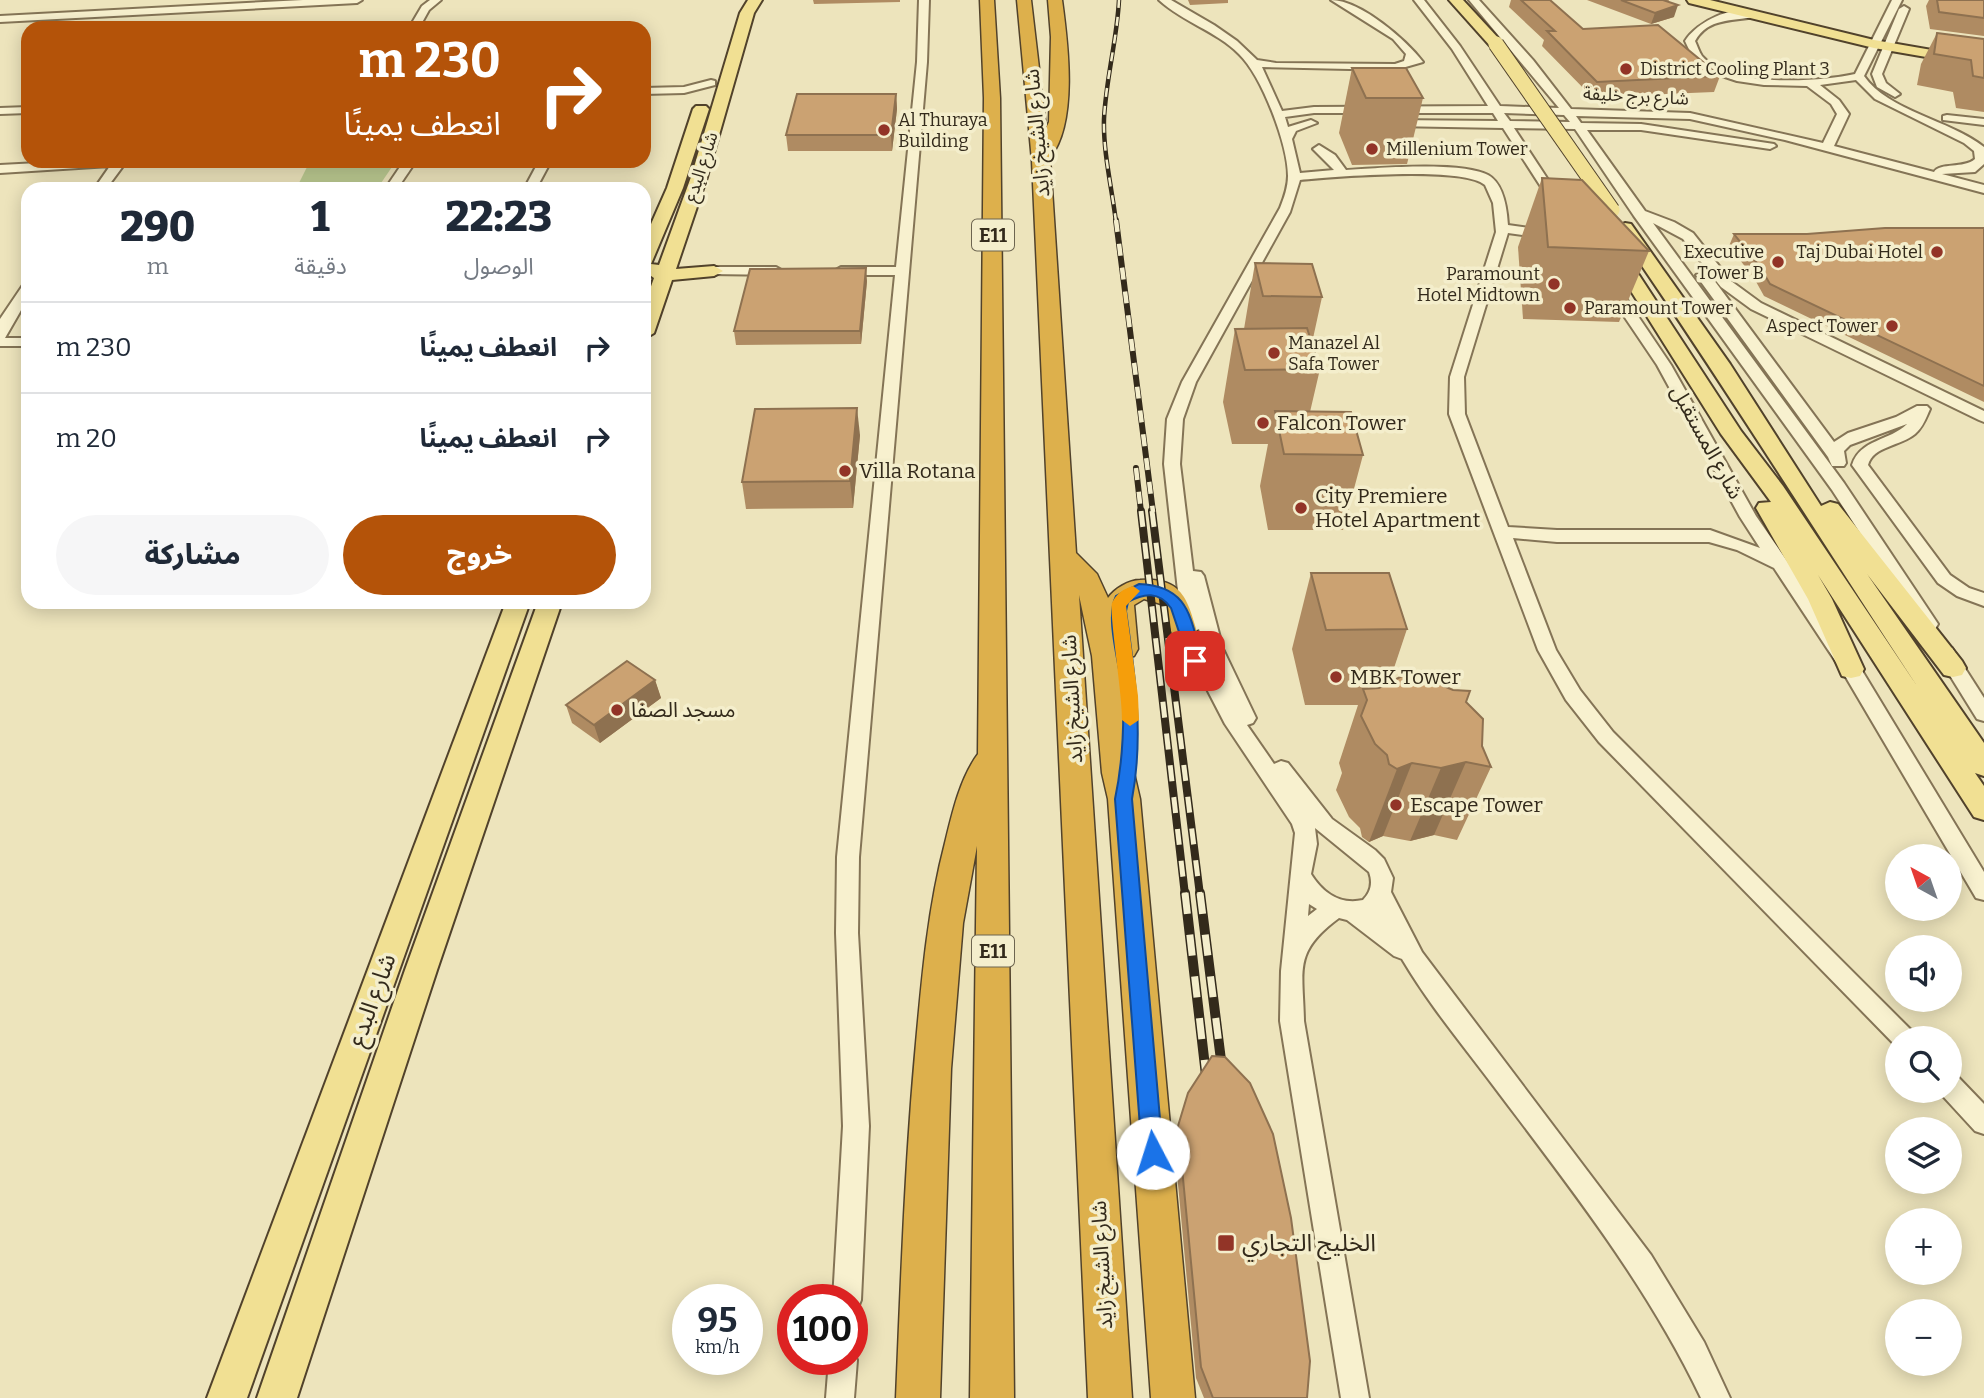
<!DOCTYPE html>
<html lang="ar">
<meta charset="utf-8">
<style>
body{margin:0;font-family:Bitter,"Noto Sans Arabic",serif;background:#f6f6f7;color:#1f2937;direction:rtl;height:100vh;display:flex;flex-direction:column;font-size:26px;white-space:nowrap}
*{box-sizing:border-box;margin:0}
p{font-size:23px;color:#747a83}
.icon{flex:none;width:38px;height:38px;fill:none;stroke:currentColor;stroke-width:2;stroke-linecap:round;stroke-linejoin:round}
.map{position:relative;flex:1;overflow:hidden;direction:ltr}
.sheet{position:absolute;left:21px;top:182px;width:630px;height:427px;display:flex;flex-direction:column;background:#fff;border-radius:21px;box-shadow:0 4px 18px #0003;direction:rtl}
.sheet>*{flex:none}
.hud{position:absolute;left:21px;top:21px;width:630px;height:147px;border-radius:21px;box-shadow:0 4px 18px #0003;direction:rtl;background:#b45309;color:#fff;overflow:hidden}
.needle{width:46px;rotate:320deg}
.buttons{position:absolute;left:1885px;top:844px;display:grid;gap:14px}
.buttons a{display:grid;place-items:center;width:77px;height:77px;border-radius:50%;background:#fff;box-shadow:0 4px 18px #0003;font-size:35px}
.speed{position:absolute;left:672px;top:1284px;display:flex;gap:14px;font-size:35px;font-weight:700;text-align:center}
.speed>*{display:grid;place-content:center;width:91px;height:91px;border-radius:50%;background:#fff;box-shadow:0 4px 18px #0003;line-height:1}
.speed small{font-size:18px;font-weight:400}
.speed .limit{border:10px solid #d22;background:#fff;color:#111}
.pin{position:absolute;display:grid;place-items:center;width:60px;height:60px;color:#fff;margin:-30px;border-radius:14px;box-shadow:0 4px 10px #0006}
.me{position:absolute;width:77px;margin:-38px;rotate:355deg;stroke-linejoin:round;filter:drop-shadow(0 0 5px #0008)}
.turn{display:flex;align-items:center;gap:24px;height:147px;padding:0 35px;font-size:32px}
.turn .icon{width:91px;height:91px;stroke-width:2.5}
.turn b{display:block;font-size:49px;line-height:60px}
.eta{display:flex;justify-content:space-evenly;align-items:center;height:119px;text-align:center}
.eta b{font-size:42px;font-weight:800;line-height:49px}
.button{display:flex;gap:14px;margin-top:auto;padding:14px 35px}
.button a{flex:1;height:80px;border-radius:42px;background:#b45309;color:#fff;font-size:28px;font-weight:800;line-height:80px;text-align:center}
.button a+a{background:#f6f6f7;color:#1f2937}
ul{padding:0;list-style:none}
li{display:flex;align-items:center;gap:21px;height:91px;padding:0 35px;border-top:2px solid #e0e1e3}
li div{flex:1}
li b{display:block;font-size:26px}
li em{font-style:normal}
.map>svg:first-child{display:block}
.green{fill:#bcca91}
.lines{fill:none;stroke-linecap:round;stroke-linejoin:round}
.minor-casing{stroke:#847456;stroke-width:4}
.major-casing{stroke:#51422b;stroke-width:4}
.highway-casing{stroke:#51422b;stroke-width:3}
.minor{fill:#f8f1cf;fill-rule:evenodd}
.major{fill:#f1e093;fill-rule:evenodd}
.highway{fill:#ddb04c;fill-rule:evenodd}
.rail-far3-casing{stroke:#332a1b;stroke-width:4.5}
.rail-far2-casing{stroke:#332a1b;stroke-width:6}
.rail-far1-casing{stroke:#332a1b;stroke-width:8}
.rail-casing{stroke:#332a1b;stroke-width:10}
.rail-far3{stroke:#f4eecc;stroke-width:2.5;stroke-dasharray:9;stroke-linecap:butt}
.rail-far2{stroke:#f4eecc;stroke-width:4.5;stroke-dasharray:12;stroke-linecap:butt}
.rail-far1{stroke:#f4eecc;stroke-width:5;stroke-dasharray:16;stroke-linecap:butt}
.rail{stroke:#f4eecc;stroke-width:7;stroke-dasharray:21;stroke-linecap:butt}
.major-bridge-casing{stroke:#51422b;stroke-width:17;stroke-linecap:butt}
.major-bridge{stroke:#f1e093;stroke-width:15}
.wall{fill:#af8b62}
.shaded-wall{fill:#8e7150}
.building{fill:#cba272;stroke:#8e7150;stroke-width:2}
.route{fill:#1a73e8;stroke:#114b97;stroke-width:2}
.slow{fill:#f59e0b}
.poi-dot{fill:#923427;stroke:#f4eecc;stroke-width:2.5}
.labels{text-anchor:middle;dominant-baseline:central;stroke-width:7;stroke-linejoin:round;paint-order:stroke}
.far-poi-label{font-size:18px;fill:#332a1b;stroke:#f4eecc;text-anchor:start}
.far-street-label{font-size:18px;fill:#332a1b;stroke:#f4eecc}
.shield{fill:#f4eecc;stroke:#6d6550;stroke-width:2}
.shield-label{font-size:19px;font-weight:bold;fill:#332a1b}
.street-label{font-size:21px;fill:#332a1b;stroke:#f4eecc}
.poi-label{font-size:21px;fill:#332a1b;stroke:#f4eecc;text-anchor:start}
.near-street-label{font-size:24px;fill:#332a1b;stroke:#f4eecc}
.near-poi-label{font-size:24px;fill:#332a1b;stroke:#f4eecc;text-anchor:start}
</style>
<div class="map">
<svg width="1984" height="1398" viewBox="0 0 1984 1398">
<rect width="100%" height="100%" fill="#ede4bc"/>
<path class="green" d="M310,161H396L377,189H296Z"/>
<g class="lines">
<defs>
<g id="minor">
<path d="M303,0H362L357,3L0,22V16Z"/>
<path d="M430,0H441L429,10L419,28H409L422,6Z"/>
<path d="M919,0H929L927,62L859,857L858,933L869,1126L861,1300L857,1310L852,1312V1300H833L843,1126L836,933L837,857L895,275H841L834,271L841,267H896L917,62Z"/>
<path d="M1159,0H1171L1214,25L1237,41L1257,60L1276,63L1395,64L1404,61L1406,54L1393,39L1331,0C1361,0 1407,41 1423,62L1395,70L1262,67L1282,111L1314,107L1488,106L1452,49L1414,0H1424L1460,46L1500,106L1559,108L1469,0H1479L1533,60L1571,109L1690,113L1823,143L1837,114L1831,104L1807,86L1764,85L1737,81L1710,72L1694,60L1685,41C1697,22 1735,2 1756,15L1754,17C1732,21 1708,18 1695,41C1697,45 1699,52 1702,56C1729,88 1818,82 1855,74L1892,0H1902L1864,76C1888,111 1950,120 1984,147V164L1975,172L1942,174L1984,185V193L1785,140L1690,119L1576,116L1581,123L1641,124L1774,144L1776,146L1770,149L1641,130H1587L1645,211L1674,222L1693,233L1731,281L1761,303L1984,411V422L1979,420L1751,309L1721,287L1683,239L1653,223L1844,483L1938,624L1935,629H1923L1832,490L1634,216L1575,129L1514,128L1562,201L1556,205L1552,204L1503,128L1392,126L1386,123L1392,120L1498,121L1493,113H1314L1285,117L1288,127L1311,120L1317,123L1296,131L1292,139L1300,173L1334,170L1313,149L1319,145L1335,155L1346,170C1378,168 1461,161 1488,175C1504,184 1507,209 1508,225L1550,231L1556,235L1550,239L1508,233L1464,377L1465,414L1508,527L1557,530H1710L1760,548L1740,517L1657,365L1603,285L1605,282H1615L1671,365L1756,516L1858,664L1984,872V900L1976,898L1844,674L1774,568L1737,550L1709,542H1557L1513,538L1556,650L1580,690L1613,732L1911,1030L1915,1038H1897V1047L1599,742L1566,700L1538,650L1449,414L1450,377L1496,232L1493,203L1485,185C1462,166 1333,177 1300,180L1290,212L1196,382L1183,419L1180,464L1193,571L1201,572L1204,576L1223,649L1256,718L1253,723L1247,725L1274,764L1281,761L1288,763L1332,819L1375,850L1384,859L1393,878L1391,892L1422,952L1651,1255L1704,1342L1730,1398H1701C1646,1283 1568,1185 1492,1084C1461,1043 1428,1003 1402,959L1394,956L1347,920L1339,918C1293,952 1303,969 1304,1021L1369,1398H1341L1280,1021L1281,971L1295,833L1292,824L1225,724L1195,666L1197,661H1209L1199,629L1191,633L1185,632L1182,627L1164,464L1167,419L1182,382L1280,208C1284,198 1288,187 1288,176C1288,145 1262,76 1239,54C1216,31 1183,22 1159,0ZM1856,80L1875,99L1964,143L1974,151L1975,159C1964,169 1940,162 1934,172L1834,146L1849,114L1839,100L1820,85ZM1504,113L1564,115L1570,122L1510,121ZM1315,828L1369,872C1373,883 1371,892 1363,900C1340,905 1323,893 1311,874L1317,844ZM1309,904L1317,909L1308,916Z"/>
<path d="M1904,6L1909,9L1882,74L1886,83L1900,94L1895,97L1877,87L1872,74L1899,9Z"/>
<path d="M711,80L715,81V85L684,93L644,94V88L684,87Z"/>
<path d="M28,107V113L0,114V108Z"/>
<path d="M1947,115L1984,119V125L1943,120V116Z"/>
<path d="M76,161L126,162L106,189H94L110,166L0,173V165Z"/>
<path d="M404,161H416L397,189H385Z"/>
<path d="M539,161H551L536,189H524Z"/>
<path d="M714,267H776L783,271L776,275L709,274V268Z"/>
<path d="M1703,271L1708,272L1834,442L1848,433L1896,417L1917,406H1927L1930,409C1926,418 1923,427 1915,434C1901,446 1873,446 1868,465L1950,575L1969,588L1984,593V606L1957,596L1938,583L1852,465C1860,439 1890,441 1907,424L1850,445L1844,451L1846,463L1844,466H1832L1828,457L1696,275Z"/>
<path d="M28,284V298L5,338H28V346H0V319L23,285Z"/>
<path d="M1945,646L1952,648L1984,698V721L1977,719L1936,653L1938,648Z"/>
<path d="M1950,1074L1959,1078L1984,1104V1134L1975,1131L1941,1094L1940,1090H1950Z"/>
<path d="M852,1350L857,1360L854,1398H826L829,1360H852Z"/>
</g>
<g id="major">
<path d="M748,0H762L754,13L707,177L676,269L714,266L723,271L714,276L672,280L654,333L644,339V306L654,278L644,271V240L667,188L693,109L696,106H706L709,109L683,188L651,264L659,265L691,177L740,13Z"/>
<path d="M1449,0H1463L1501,41V47H1491Z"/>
<path d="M1687,0H1710L1874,40L1984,59V67L1874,48L1689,3Z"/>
<path d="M1625,223L1631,224L1730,364L1821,506L1830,502L1838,504L1962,661L1966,668L1962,675L1953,677L1944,675L1867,574L1984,743V776L1975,773L1984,786V820L1974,817L1818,575L1832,599L1864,669L1860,676L1851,678L1842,676L1808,599L1756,508L1759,503L1771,502L1721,434L1607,253L1610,249H1622L1741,431L1783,486L1917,686C1816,533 1720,378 1616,228Z"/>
<path d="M506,602H530L247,1398H207Z"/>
<path d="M538,602H562L437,970L297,1398H257L405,970Z"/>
</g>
<g id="highway">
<path d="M980,0H994L1000,98L1014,1398H970L977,846L963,923L951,1069L940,1398H896C901,1279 905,1161 916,1043C922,976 928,908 945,843C952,814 960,778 978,754L984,98Z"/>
<path d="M1017,0H1031L1046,128L1049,122L1051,37L1048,0H1062C1068,44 1078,122 1050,158L1076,553L1097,574L1108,598C1114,589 1129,580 1140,580C1192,576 1188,613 1203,648C1209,659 1218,669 1225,680L1220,688C1179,700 1175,627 1161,604L1144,599L1134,605L1138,649L1134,656L1121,658L1134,773L1140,799L1195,1398H1151L1108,799L1102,773L1092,656L1079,595L1132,1398H1088L1032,161Z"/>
</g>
</defs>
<use href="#minor" class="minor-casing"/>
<use href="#major" class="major-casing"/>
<use href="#highway" class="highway-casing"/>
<use href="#minor" class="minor"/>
<use href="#major" class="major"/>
<use href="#highway" class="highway"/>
<defs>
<path id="rail-far3" d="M1116,222C1112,189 1103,152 1104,119C1106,78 1117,40 1119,0"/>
<g id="rail-far2">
<path d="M1116,220L1153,512"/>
<path d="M1136,468L1141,512"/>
</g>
<g id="rail-far1">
<path d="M1141,511L1185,895"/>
<path d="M1152,511L1200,895"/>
</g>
<g id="rail">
<path d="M1185,893L1207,1084"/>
<path d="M1200,893L1223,1076"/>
</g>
</defs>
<use href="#rail-far3" class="rail-far3-casing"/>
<use href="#rail-far2" class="rail-far2-casing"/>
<use href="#rail-far1" class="rail-far1-casing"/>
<use href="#rail" class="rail-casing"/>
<use href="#rail-far3" class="rail-far3"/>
<use href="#rail-far2" class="rail-far2"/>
<use href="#rail-far1" class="rail-far1"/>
<use href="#rail" class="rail"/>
<defs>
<path id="major-bridge" d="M1496,44L1612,210"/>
</defs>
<use href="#major-bridge" class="major-bridge-casing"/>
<use href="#major-bridge" class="major-bridge"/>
</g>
<g class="wall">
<path d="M813,0H900V2L814,4Z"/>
<path d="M1188,0H1228V3L1190,5Z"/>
<path d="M1511,0H1550L1583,29L1720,76L1714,92L1592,97L1542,46L1544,40L1509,7Z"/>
<path d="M1587,0H1669L1668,2L1674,17L1651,24Z"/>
<path d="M1929,0H1984V36L1930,29L1926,6Z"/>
<path d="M1937,33L1984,39V112L1956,108L1953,92L1917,85L1921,64Z"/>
<path d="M1352,68L1423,98L1407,164L1352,165L1339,133Z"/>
<path d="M896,94L897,109L892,151H788L786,135Z"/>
<path d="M1542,178L1649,251L1619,322L1523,319L1518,247Z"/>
<path d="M1984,228V402L1764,296L1754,278L1729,246L1734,234H1807Z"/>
<path d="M1255,263L1322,297L1312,343L1320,369L1310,412L1363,455L1343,530H1268L1260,486L1268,444H1232L1223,402L1235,329H1244Z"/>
<path d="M867,281L861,344L736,345L734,331Z"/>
<path d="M860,435L853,508L746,509L742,482Z"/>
<path d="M1311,573L1407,629L1389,683L1466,702L1482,746L1491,767L1457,840L1434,835L1410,841L1383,836L1369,842L1362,837L1360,828L1349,817L1336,790L1342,773L1339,763L1358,705H1305L1292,649Z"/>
<path d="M655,680L661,698L600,743L572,723L566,705Z"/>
<path d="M1188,1093L1307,1398H1204L1196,1378L1174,1141Z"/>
</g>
<g class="shaded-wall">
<path d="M1678,5L1674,17L1651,24L1655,13Z"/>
<path d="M896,94L897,109L892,151L891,135Z"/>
<path d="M866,268L867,281L861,344L860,331Z"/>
<path d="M857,408L860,435L853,508L850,481Z"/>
<path d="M655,680L661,698L600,743L594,725Z"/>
<path d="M1466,762L1434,835L1410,841L1441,768Z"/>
<path d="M1412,763L1383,836L1369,842L1397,769Z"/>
</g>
<g class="building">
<path d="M1521,0H1550L1583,29L1658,25L1720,76L1597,82L1547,31H1555Z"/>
<path d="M1621,0H1663L1678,5L1655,13Z"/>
<path d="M1937,0H1984V18L1939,12Z"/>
<path d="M1937,33L1984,39V78L1973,76L1971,60L1934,54Z"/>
<path d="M1352,68H1406L1423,98H1366Z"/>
<path d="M797,94H896L891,135H786Z"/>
<path d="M1542,178L1582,180L1649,251L1548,247Z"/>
<path d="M1885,228H1984V386L1770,284L1760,267L1734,234H1807Z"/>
<path d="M1255,263L1312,264L1322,297L1263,296Z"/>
<path d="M866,268L860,331H734L750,269Z"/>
<path d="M1307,328L1320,369L1245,370L1235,329Z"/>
<path d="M857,408L850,481L742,482L755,409Z"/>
<path d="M1275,411L1351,412L1363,455L1284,454Z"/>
<path d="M1311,573H1389L1407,629L1326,630Z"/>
<path d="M627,661L655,680L594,725L566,705Z"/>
<path d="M1402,676L1427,679L1453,690L1470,691L1466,702L1483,719L1482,746L1491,767L1466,762L1441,768L1412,763L1397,769L1389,764L1387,755L1375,744L1361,716L1367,700L1363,689L1379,688Z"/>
<path d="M1212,1056L1225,1057L1250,1083L1273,1134L1291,1218L1310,1361L1307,1398H1213L1201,1367L1178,1126L1188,1093Z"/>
</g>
<path class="route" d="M1139,584C1191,586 1190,620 1203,661L1201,665H1190L1171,608C1159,591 1144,593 1128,602L1126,611C1135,674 1144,736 1132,799L1163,1153L1160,1160L1153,1163L1145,1160L1142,1153L1115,799C1122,766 1124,731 1123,697C1122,670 1104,620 1116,596Z"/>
<path class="slow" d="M1133,586L1140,591L1126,606L1138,696L1139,720L1130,726L1122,720C1123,699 1109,613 1112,603C1116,594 1123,589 1133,586Z"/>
<g class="poi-dot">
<circle cx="1626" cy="69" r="7"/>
<circle cx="884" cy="130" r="7"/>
<circle cx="1372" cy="149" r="7"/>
<circle cx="1937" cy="252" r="7"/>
<circle cx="1778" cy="262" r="7"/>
<circle cx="1554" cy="284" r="7"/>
<circle cx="1570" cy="308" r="7"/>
<circle cx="1892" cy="326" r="7"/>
<circle cx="1274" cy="353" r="7"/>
<circle cx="1263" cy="423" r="7"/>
<circle cx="845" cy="471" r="7"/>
<circle cx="1301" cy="508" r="7"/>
<circle cx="1336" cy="677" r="7"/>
<circle cx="617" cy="710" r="7"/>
<circle cx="1396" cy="805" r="7"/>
<rect x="1217" y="1234" width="18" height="18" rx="3.5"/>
</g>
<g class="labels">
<g class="far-poi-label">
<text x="1640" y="69">District Cooling Plant 3</text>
<text x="898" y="120">Al Thuraya<tspan x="898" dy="21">Building</tspan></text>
<text x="1386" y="149">Millenium Tower</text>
<text x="1764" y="252" text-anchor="end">Executive<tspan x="1764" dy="21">Tower B</tspan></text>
<text x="1923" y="252" text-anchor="end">Taj Dubai Hotel</text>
<text x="1540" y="274" text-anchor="end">Paramount<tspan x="1540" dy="21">Hotel Midtown</tspan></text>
<text x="1584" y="308">Paramount Tower</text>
<text x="1878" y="326" text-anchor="end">Aspect Tower</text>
<text x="1288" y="343">Manazel Al<tspan x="1288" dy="21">Safa Tower</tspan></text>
</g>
<g class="far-street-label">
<text transform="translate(1636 96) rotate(3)">شارع برج خليفة</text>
<text transform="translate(701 167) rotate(-72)">شارع البدع</text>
</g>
<g class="shield">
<rect x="972" y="219.5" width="42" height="31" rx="5"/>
<rect x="972" y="935.5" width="42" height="31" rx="5"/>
</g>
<g class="shield-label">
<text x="993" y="235">E11</text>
<text x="993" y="951">E11</text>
</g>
<g class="street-label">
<text transform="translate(1037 133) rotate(-95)">شارع الشيخ زايد</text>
<text transform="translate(1707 442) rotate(61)">شارع المستقبل</text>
<text transform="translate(1072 699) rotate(-93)">شارع الشيخ زايد</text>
<text transform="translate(1102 1265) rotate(-93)">شارع الشيخ زايد</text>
</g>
<g class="poi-label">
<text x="1277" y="423">Falcon Tower</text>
<text x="859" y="471">Villa Rotana</text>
<text x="1315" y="496">City Premiere<tspan x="1315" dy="24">Hotel Apartment</tspan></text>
<text x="1350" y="677">MBK Tower</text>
<text x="631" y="710">مسجد الصفا</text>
<text x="1410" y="805">Escape Tower</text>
</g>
<g class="near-street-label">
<text transform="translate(372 1000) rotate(-70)">شارع البدع</text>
</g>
<g class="near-poi-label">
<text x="1242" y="1243">الخليج التجاري</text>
</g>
</g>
</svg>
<div class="buttons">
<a><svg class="needle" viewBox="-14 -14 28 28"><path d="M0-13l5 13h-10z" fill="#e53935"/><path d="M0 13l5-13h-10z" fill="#747a83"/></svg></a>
<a><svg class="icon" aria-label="sound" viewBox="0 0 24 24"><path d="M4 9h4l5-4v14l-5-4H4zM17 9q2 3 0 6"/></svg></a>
<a><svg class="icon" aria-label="search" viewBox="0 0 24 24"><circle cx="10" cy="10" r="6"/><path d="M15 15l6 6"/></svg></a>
<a><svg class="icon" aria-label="layers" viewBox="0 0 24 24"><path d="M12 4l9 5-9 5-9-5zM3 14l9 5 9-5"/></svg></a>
<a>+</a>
<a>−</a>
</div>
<div class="speed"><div>95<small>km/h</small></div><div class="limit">100</div></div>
<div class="pin" style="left:1195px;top:661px;background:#d93025"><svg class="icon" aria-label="arrive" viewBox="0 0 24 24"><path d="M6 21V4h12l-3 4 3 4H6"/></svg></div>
<svg class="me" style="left:1153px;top:1153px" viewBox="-20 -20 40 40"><circle r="19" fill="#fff"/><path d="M0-13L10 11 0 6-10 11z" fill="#1a73e8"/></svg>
<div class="hud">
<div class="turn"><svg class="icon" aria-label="right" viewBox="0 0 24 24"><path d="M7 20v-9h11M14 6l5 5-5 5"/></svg><div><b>230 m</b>انعطف يمينًا</div></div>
</div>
<section class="sheet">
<div class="eta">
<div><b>22:23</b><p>الوصول</p></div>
<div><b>1</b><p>دقيقة</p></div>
<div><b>290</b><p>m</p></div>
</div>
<ul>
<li><svg class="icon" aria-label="right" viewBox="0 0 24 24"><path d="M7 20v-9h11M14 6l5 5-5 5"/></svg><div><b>انعطف يمينًا</b></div><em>230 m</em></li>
<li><svg class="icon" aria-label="right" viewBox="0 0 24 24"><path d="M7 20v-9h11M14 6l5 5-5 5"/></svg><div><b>انعطف يمينًا</b></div><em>20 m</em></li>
</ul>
<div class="button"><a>خروج</a><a>مشاركة</a></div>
</section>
</div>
